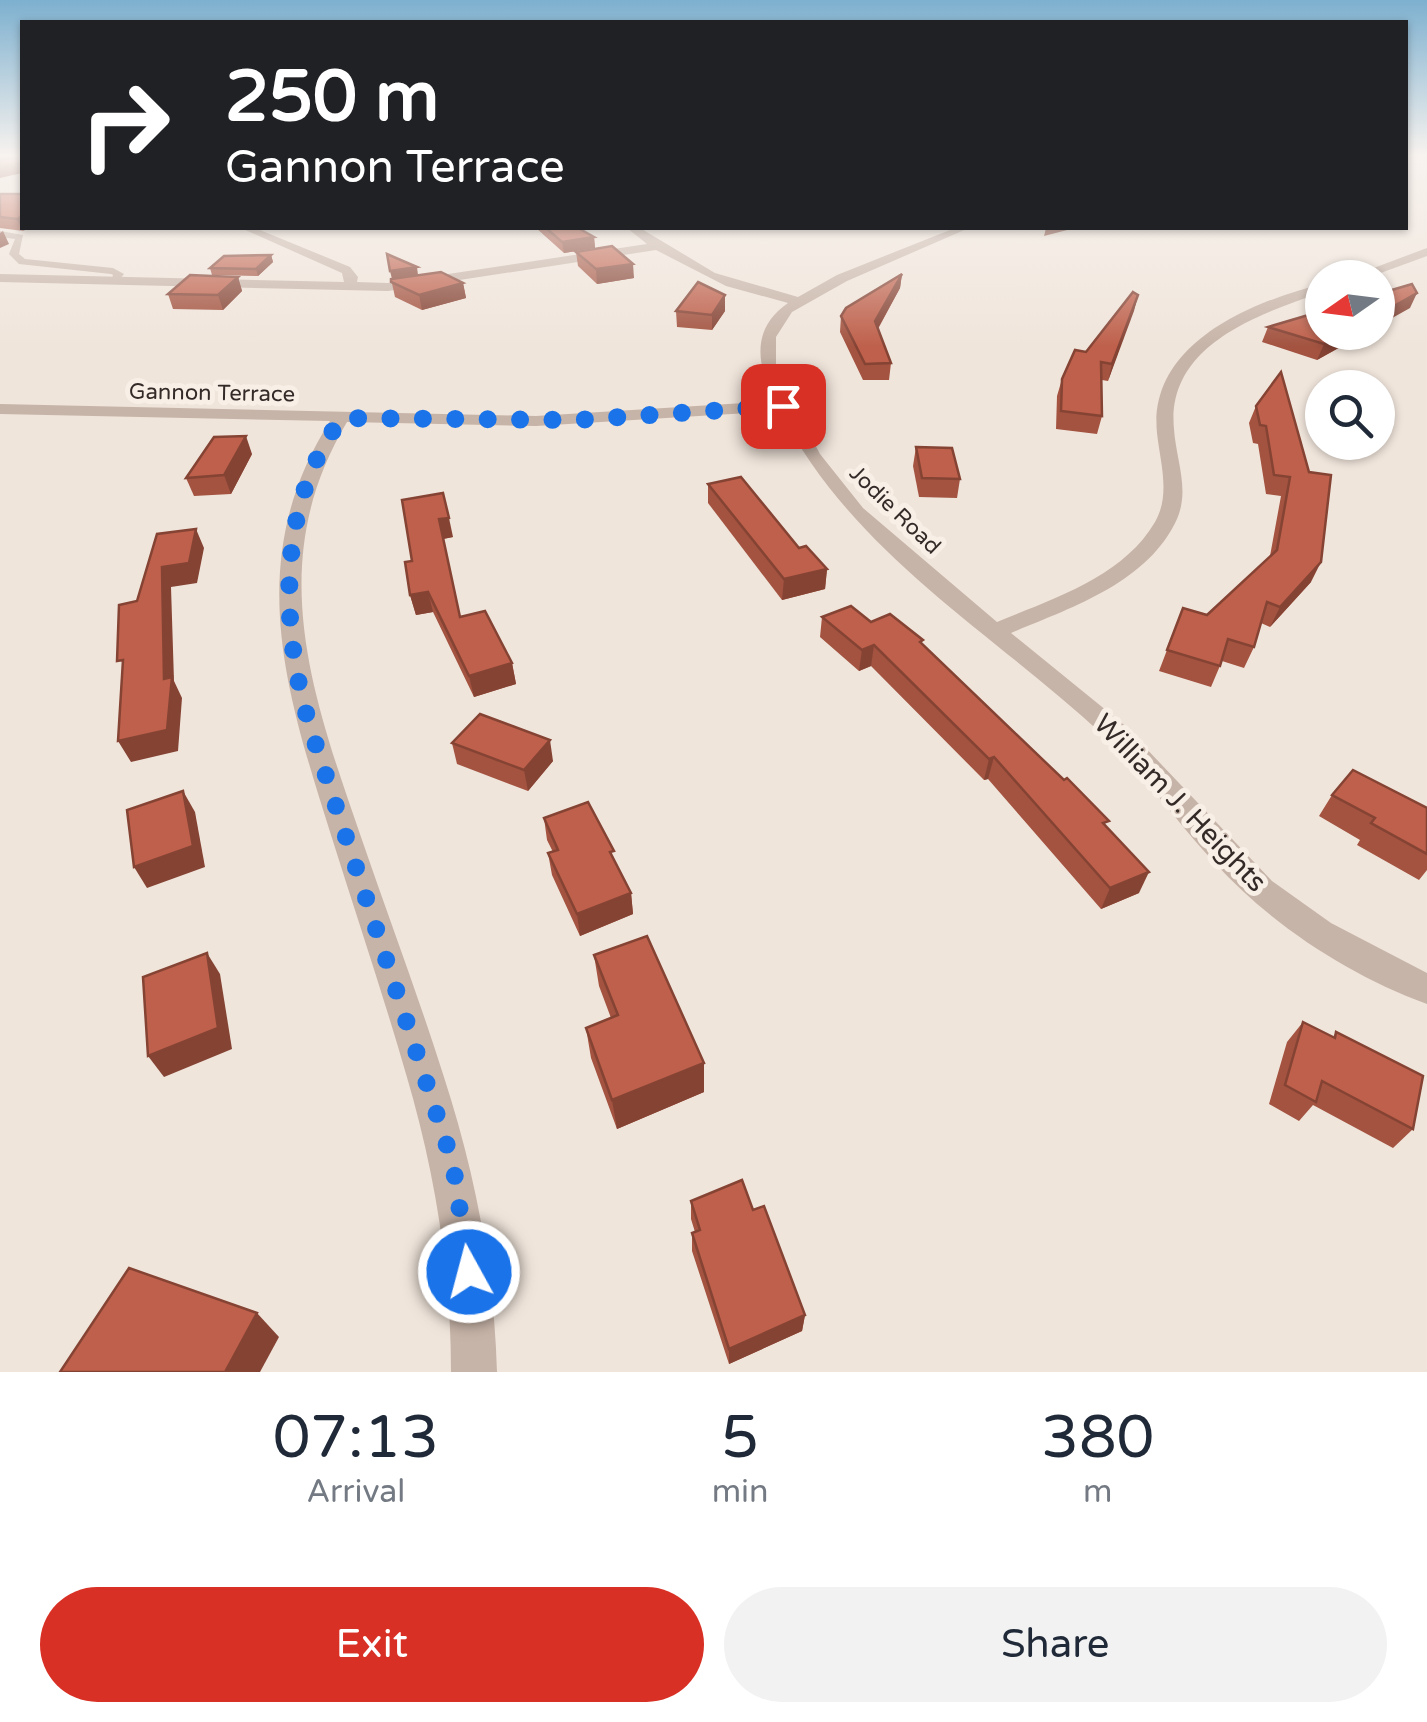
<!DOCTYPE html>
<style>
body{margin:0;font-family:"Varela Round",sans-serif;background:#f2f2f3;color:#1f2937;height:100vh;display:flex;flex-direction:column;font-size:38px;white-space:nowrap}
*{box-sizing:border-box;margin:0}
p{font-size:32px;color:#747a83}
.icon{flex:none;width:55px;height:55px;fill:none;stroke:currentColor;stroke-width:2;stroke-linecap:round;stroke-linejoin:round}
.map{position:relative;height:1372px;overflow:hidden}
.drawer{display:flex;flex-direction:column;background:#fff;flex:1}
.drawer>*{flex:none}
.guide{position:absolute;left:20px;top:20px;width:1388px;height:210px;border-radius:0px;box-shadow:0 2px 8px #0004;background:#202124;color:#fff;overflow:hidden}
.needle{width:65px;rotate:256deg}
.controls{position:absolute;left:1305px;top:260px;display:grid;gap:20px}
.controls a{display:grid;place-items:center;width:90px;height:90px;border-radius:50%;background:#fff;box-shadow:0 2px 8px #0004;font-size:50px}
.pin{position:absolute;display:grid;place-items:center;width:85px;height:85px;color:#fff;margin:-42px;border-radius:20px;box-shadow:0 5px 15px #0006}
.me{position:absolute;width:110px;margin:-55px;rotate:353deg;stroke-linejoin:round;filter:drop-shadow(0 0 8px #0008)}
.turn{display:flex;align-items:center;gap:35px;height:210px;padding:0 40px;font-size:45px}
.turn .icon{width:130px;height:130px;stroke-width:2.5}
.turn b{display:block;font-size:70px;line-height:85px}
.eta{display:flex;justify-content:space-evenly;align-items:center;height:170px;text-align:center}
.eta b{font-size:60px;font-weight:600;line-height:70px}
.cta{display:flex;gap:20px;margin-top:auto;padding:20px 40px}
.cta a{flex:1;height:115px;border-radius:60px;background:#d93025;color:#fff;font-size:40px;font-weight:600;line-height:115px;text-align:center}
.cta a+a{background:#f2f2f3;color:#1f2937}
.map>svg:first-child{display:block}
.lines{fill:none;stroke-linecap:round;stroke-linejoin:round}
.lane{fill:#c7b4a8;fill-rule:evenodd}
.street{fill:#c7b4a8;fill-rule:evenodd}
.wall{fill:#a35340}
.shaded-wall{fill:#854334}
.building{fill:#be604b;stroke:#854334;stroke-width:2.5}
.route{stroke:#1a73e8;stroke-width:18;stroke-dasharray:0 32.4}
.labels{text-anchor:middle;dominant-baseline:central;stroke-width:10;stroke-linejoin:round;paint-order:stroke}
.far-street-label{font-size:22px;fill:#342b28;stroke:#f8efe7}
.street-label{font-size:28px;fill:#342b28;stroke:#f8efe7}
</style>
<div class="map">
<svg width="1427" height="1372" viewBox="0 0 1427 1372">
<rect width="100%" height="100%" fill="#f0e5db"/>
<g class="lines">
<path class="lane" d="M0,231L23,235L19,254L25,259L113,268L124,274L116,284L111,281L113,275L111,274L19,264L9,254L15,239L0,237Z"/>
<g class="street">
<path d="M241,228H255L350,267L358,277L357,282L388,283L647,244L627,228H640L715,273L798,297L837,275L955,228H969L847,281L792,312L776,337V372L820,454L863,508L997,622C1052,599 1123,577 1155,522C1171,494 1160,462 1157,433C1148,344 1251,302 1322,284V292C1258,315 1166,345 1174,429C1176,460 1190,489 1177,519C1148,583 1070,608 1011,633L1123,724L1272,881L1331,923L1427,973V1004C1348,975 1270,924 1214,862C1176,822 1145,774 1104,736C990,630 853,554 780,411L536,426L347,422C263,562 312,695 361,837C388,916 418,995 443,1074C475,1172 494,1269 497,1372H451C451,1270 435,1172 406,1074C383,994 356,915 331,835C286,692 242,560 330,421L0,414V404L536,416L775,401C757,366 750,329 788,303L726,286L656,250L388,291L0,282V274L344,282L342,273Z"/>
<path d="M1427,248V256L1367,278H1347Z"/>
</g>
</g>
<g class="wall">
<path d="M0,194H22L23,231L0,228Z"/>
<path d="M536,228H578L594,237L595,248L564,253Z"/>
<path d="M576,252L634,278L597,284L578,266Z"/>
<path d="M271,255L273,262L258,276L212,275L210,268Z"/>
<path d="M902,274L900,288L878,329L891,363L889,380H863L840,332L841,316Z"/>
<path d="M238,277L242,291L223,310L173,309L168,294Z"/>
<path d="M391,279L463,283L466,298L422,310L395,297Z"/>
<path d="M1138,295L1108,381L1102,380V416L1097,434L1056,429L1057,396L1062,379Z"/>
<path d="M676,311H725L712,330L677,327Z"/>
<path d="M1268,327L1367,332L1317,360L1262,342Z"/>
<path d="M1281,372L1311,582L1270,627L1261,623L1254,647L1244,668L1222,661L1211,687L1159,671L1183,608L1207,615L1270,556L1281,496L1266,494L1258,444L1253,443L1249,423L1256,406Z"/>
<path d="M916,447L960,479L957,498L919,497L913,466Z"/>
<path d="M252,454L231,494L194,496L186,478Z"/>
<path d="M708,484L827,569L825,589L782,600L708,503Z"/>
<path d="M402,500L453,537L443,539L460,617L512,663L516,684L474,697L433,612L416,615L410,595L412,561Z"/>
<path d="M822,617L871,622L922,644L1106,827L1139,893L1101,909L988,779L984,780L871,666L859,671L820,637Z"/>
<path d="M452,743L553,761L528,791L457,764Z"/>
<path d="M1332,795L1427,808V870L1419,880L1357,845L1360,840L1319,816Z"/>
<path d="M544,818L615,863L631,893L633,914L580,936L552,875L548,853L553,852L547,840Z"/>
<path d="M594,955L704,1092L617,1129L591,1058L586,1028L611,1018L599,986Z"/>
<path d="M1303,1022L1333,1037L1336,1032L1413,1129L1393,1148L1313,1105L1299,1121L1269,1104L1287,1042Z"/>
<path d="M691,1201L753,1210L805,1315L802,1331L729,1364L692,1251V1233L695,1232L691,1219Z"/>
</g>
<g class="shaded-wall">
<path d="M0,155H16L0,160Z"/>
<path d="M22,163V173L0,178V167Z"/>
<path d="M22,216V228H30L23,231L17,219Z"/>
<path d="M1046,228H1075L1044,236Z"/>
<path d="M3,231L9,244L0,248V233Z"/>
<path d="M594,237L595,248L564,253L562,242Z"/>
<path d="M271,255L273,262L258,276L256,269Z"/>
<path d="M633,264L634,278L597,284L596,269Z"/>
<path d="M417,267L418,275L392,279L390,271Z"/>
<path d="M902,274L900,288L873,337L875,321Z"/>
<path d="M238,277L242,291L223,310L218,295Z"/>
<path d="M463,283L466,298L422,310L419,295Z"/>
<path d="M1417,293L1410,308L1378,326V315Z"/>
<path d="M725,295V311L712,330V315Z"/>
<path d="M1138,295L1134,311L1108,381L1112,364Z"/>
<path d="M1346,332H1367L1317,360L1324,344Z"/>
<path d="M246,436L252,454L231,494L224,475Z"/>
<path d="M449,518L453,537L443,539L439,519Z"/>
<path d="M196,529L204,548L197,583L171,587L174,681L182,698L178,751L131,762L118,741L164,679L162,567Z"/>
<path d="M1321,562L1311,582L1270,627L1280,607Z"/>
<path d="M827,569L825,589L782,600L784,579Z"/>
<path d="M428,592L433,612L416,615L410,595Z"/>
<path d="M874,645L871,666L859,671L862,650Z"/>
<path d="M512,663L516,684L474,697L469,676Z"/>
<path d="M550,740L553,761L528,791L524,770Z"/>
<path d="M994,757L988,779L984,780L989,759Z"/>
<path d="M183,791L195,812L205,867L147,888L134,867Z"/>
<path d="M1149,872L1139,893L1101,909L1110,888Z"/>
<path d="M631,893L633,914L580,936L577,914Z"/>
<path d="M207,953L220,974L232,1049L164,1077L148,1056Z"/>
<path d="M704,1063V1092L617,1129L612,1100Z"/>
<path d="M257,1313L279,1337L260,1372H225Z"/>
<path d="M805,1315L802,1331L729,1364V1349Z"/>
</g>
<g class="building">
<path d="M21,155H22V163L0,167V160Z"/>
<path d="M0,194H22V216L17,219L0,217Z"/>
<path d="M546,228H578L594,237L562,242Z"/>
<path d="M612,246L633,264L596,269L576,252Z"/>
<path d="M387,254L417,267L390,271Z"/>
<path d="M271,255L256,269L210,268L224,256Z"/>
<path d="M441,272L463,283L419,295L391,282V279Z"/>
<path d="M902,274L875,321L891,363L865,364L841,316L846,308Z"/>
<path d="M190,275L238,277L218,295L168,294Z"/>
<path d="M698,282L725,295L712,315L676,311Z"/>
<path d="M1412,284L1417,293L1378,315V294Z"/>
<path d="M1133,292L1138,295L1112,364L1101,362L1102,416L1061,411L1062,379L1075,350L1086,352Z"/>
<path d="M1322,311V332H1346L1324,344L1268,327Z"/>
<path d="M1281,372L1309,472L1331,475L1321,562L1280,607L1267,602L1254,647L1228,639L1220,666L1167,650L1183,608L1207,615L1277,550L1290,477L1274,475L1266,426L1260,425L1256,406Z"/>
<path d="M246,436L224,475L186,478L214,437Z"/>
<path d="M916,447L952,448L960,479L922,478Z"/>
<path d="M741,477L799,548L806,546L827,569L784,579L708,484Z"/>
<path d="M443,493L449,518L439,519L460,617L485,611L512,663L469,676L428,592L410,595L405,562L412,561L402,500Z"/>
<path d="M196,529L189,563L162,567L164,679L172,677L167,730L118,741L123,660L117,661L119,605L137,601L157,534Z"/>
<path d="M851,606L871,622L890,614L923,640L920,642L1064,780L1067,778L1109,821L1103,823L1149,872L1110,888L994,757L989,759L874,645L862,650L822,617Z"/>
<path d="M480,714L550,740L524,770L452,743Z"/>
<path d="M1353,770L1427,808V854L1371,823L1375,818L1332,795Z"/>
<path d="M183,791L193,846L134,867L127,810Z"/>
<path d="M588,802L614,851L610,852L631,893L577,914L548,853L558,850L544,818Z"/>
<path d="M647,936L704,1063L612,1100L586,1028L618,1015L594,955Z"/>
<path d="M207,953L218,1028L148,1056L143,977Z"/>
<path d="M1303,1022L1335,1038L1336,1032L1423,1076L1413,1129L1322,1081L1316,1102L1285,1085Z"/>
<path d="M742,1180L753,1210L764,1206L805,1315L729,1349L692,1233L700,1230L691,1201Z"/>
<path d="M129,1268L257,1313L225,1372H60Z"/>
</g>
<linearGradient id="sky" x2="0" y2="1"><stop stop-color="#7db0cf"/><stop offset="0.45" stop-color="#f8f3ef"/><stop offset="1" stop-color="#f8f3ef" stop-opacity="0"/></linearGradient>
<rect width="1427" height="347" fill="url(#sky)"/>
<g class="lines">
<path class="route" d="M469,1272L453,1164L312,733C280,633 275,505 342,418L576,420L783,406"/>
</g>
<g class="labels">
<g class="far-street-label">
<text transform="translate(212 393) rotate(1)">Gannon Terrace</text>
<text transform="translate(895 510) rotate(44)">Jodie Road</text>
</g>
<g class="street-label">
<text transform="translate(1180 803) rotate(46)">William J. Heights</text>
</g>
</g>
</svg>
<div class="controls">
<a><svg class="needle" viewBox="-14 -14 28 28"><path d="M0-13l5 13h-10z" fill="#e53935"/><path d="M0 13l5-13h-10z" fill="#747a83"/></svg></a>
<a><svg class="icon" aria-label="search" viewBox="0 0 24 24"><circle cx="10" cy="10" r="6"/><path d="M15 15l6 6"/></svg></a>
</div>
<div class="pin" style="left:783px;top:406px;background:#d93025"><svg class="icon" aria-label="arrive" viewBox="0 0 24 24"><path d="M6 21V4h12l-3 4 3 4H6"/></svg></div>
<svg class="me" style="left:469px;top:1272px" viewBox="-20 -20 40 40"><circle r="17" fill="#1a73e8" stroke="#fff" stroke-width="3"/><path d="M0-11L8 9 0 5-8 9z" fill="#fff"/></svg>
<div class="guide">
<div class="turn"><svg class="icon" aria-label="right" viewBox="0 0 24 24"><path d="M7 20v-9h11M14 6l5 5-5 5"/></svg><div><b>250 m</b>Gannon Terrace</div></div>
</div>
</div>
<section class="drawer">
<div class="eta">
<div><b>07:13</b><p>Arrival</p></div>
<div><b>5</b><p>min</p></div>
<div><b>380</b><p>m</p></div>
</div>
<div class="cta"><a>Exit</a><a>Share</a></div>
</section>
